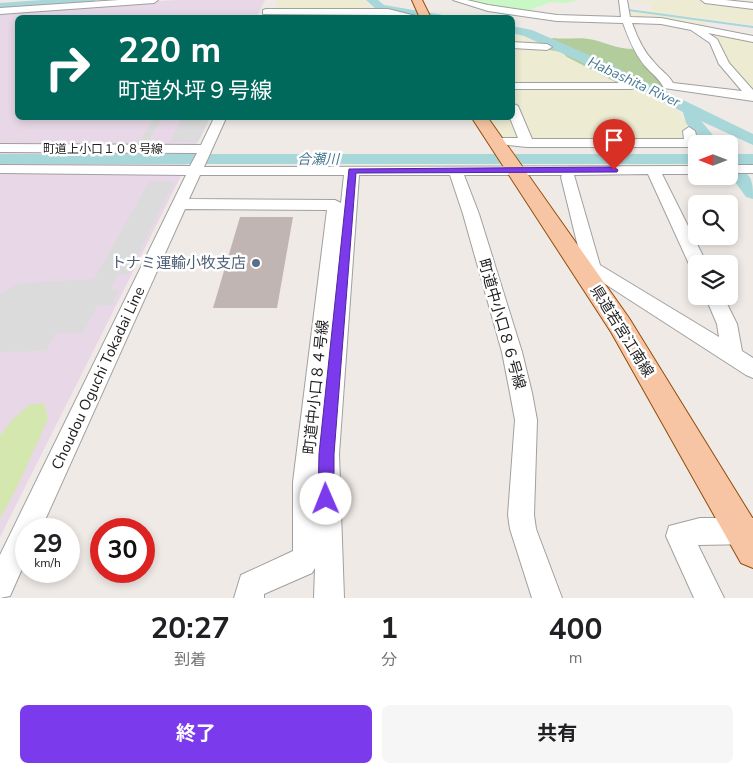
<!DOCTYPE html>
<html lang="ja">
<meta charset="utf-8">
<style>
body{margin:0;font-family:"Nunito Sans","Noto Sans JP",sans-serif;background:#f6f6f6;color:#202124;height:100vh;display:flex;flex-direction:column;font-size:19px;white-space:nowrap}
*{box-sizing:border-box;margin:0}
p{font-size:16px;color:#757577}
.icon{flex:none;width:28px;height:28px;fill:none;stroke:currentColor;stroke-width:2;stroke-linecap:round;stroke-linejoin:round}
.map{position:relative;height:598px;overflow:hidden}
.sheet{display:flex;flex-direction:column;background:#fff;flex:1}
.sheet>*{flex:none}
.guide{position:absolute;left:15px;top:15px;width:500px;height:105px;border-radius:8px;box-shadow:0 2px 8px #0003;background:#00695c;color:#fff;overflow:hidden}
.needle{width:32px;rotate:270deg}
.buttons{position:absolute;left:688px;top:135px;display:grid;gap:10px}
.buttons a{display:grid;place-items:center;width:50px;height:50px;border-radius:8px;background:#fff;box-shadow:0 2px 8px #0003;font-size:25px}
.speed{position:absolute;left:15px;top:518px;display:flex;gap:10px;font-size:25px;font-weight:700;text-align:center}
.speed>*{display:grid;place-content:center;width:65px;height:65px;border-radius:50%;background:#fff;box-shadow:0 2px 8px #0003;line-height:1}
.speed small{font-size:12px;font-weight:400}
.speed .limit{border:8px solid #d22;background:#fff;color:#111}
.pin{position:absolute;display:grid;place-items:center;width:42px;height:42px;color:#fff;margin:-51px -21px;border-radius:50% 50% 50% 0;rotate:-45deg;box-shadow:0 0 5px #0007}
.pin .icon{rotate:45deg}
.me{position:absolute;width:55px;margin:-28px;rotate:359deg;stroke-linejoin:round;filter:drop-shadow(0 0 4px #0008)}
.turn{display:flex;align-items:center;gap:18px;height:105px;padding:0 20px;font-size:22px}
.turn .icon{width:65px;height:65px;stroke-width:2.5}
.turn b{display:block;font-size:35px;line-height:42px}
.eta{display:flex;justify-content:space-evenly;align-items:center;height:85px;text-align:center}
.eta b{font-size:30px;font-weight:700;line-height:35px}
.primary-button{display:flex;gap:10px;margin-top:auto;padding:10px 20px}
.primary-button a{flex:1;height:58px;border-radius:8px;background:#7c3aed;color:#fff;font-size:20px;font-weight:700;line-height:58px;text-align:center}
.primary-button a+a{background:#f6f6f6;color:#202124}
.map>svg:first-child{display:block}
.industrial{fill:#e8d8e7}
.farmland{fill:#edebd2}
.grass{fill:#d3e7ae}
.forest{fill:#b2cc9c}
.park{fill:#c9f7c5}
.parking{fill:#dbdbdb}
.lines{fill:none;stroke-linecap:round;stroke-linejoin:round}
.stream{stroke:#a8d7da;stroke-width:2}
.river{fill:#a8d7da;fill-rule:evenodd}
.building{fill:#c0b5b2}
.minor-casing{stroke:#a0a0a0;stroke-width:2}
.major-casing{stroke:#924e08;stroke-width:2}
.minor{fill:#fff;fill-rule:evenodd}
.major{fill:#f7c5a3;fill-rule:evenodd}
.route{fill:#7c3aed;stroke:#51269a}
.service-dot{fill:#5c6f8a;stroke:#fff;stroke-width:2}
.labels{text-anchor:middle;dominant-baseline:central;stroke-width:5;stroke-linejoin:round;paint-order:stroke}
.far-street-label{font-size:12px;fill:#1f1f1f;stroke:#fff}
.far-water-label{font-size:14px;font-style:italic;fill:#477993;stroke:#fff}
.service-label{font-size:15px;fill:#4e5e75;stroke:#fff;text-anchor:end}
.street-label{font-size:15px;fill:#1f1f1f;stroke:#fff}
</style>
<div class="map">
<svg width="753" height="598" viewBox="0 0 753 598">
<rect width="100%" height="100%" fill="#efeae6"/>
<path class="industrial" d="M176,0H265L257,17L18,18V118H210L0,537V12Z"/>
<g class="farmland">
<path d="M278,0H365L372,9L416,18H271Z"/>
<path d="M696,0L753,7V24L651,12V4L628,1Z"/>
<path d="M629,11L706,22V28L632,18Z"/>
<path d="M701,30L753,41V92Z"/>
<path d="M513,32L594,67L678,111L690,128V141L506,140L489,118H512Z"/>
</g>
<path class="grass" d="M44,403L48,419L18,485L0,519V436L13,419L29,405Z"/>
<path class="forest" d="M553,38C566,40 581,36 594,40C607,43 618,49 633,49L642,58L641,63L653,72L663,84V88L668,93L690,105L692,114L647,93L629,89L567,57L562,52L543,49L541,44Z"/>
<path class="park" d="M463,0H579L567,3L551,2L527,11L480,5Z"/>
<g class="parking">
<path d="M154,118H162L148,143H138Z"/>
<path d="M182,118H210L198,142H170Z"/>
<path d="M149,182H174L128,275L118,274L111,289L119,290L112,305H98L83,333H56L46,351L0,352V294L19,283L94,279Z"/>
</g>
<g class="lines">
<path class="stream" d="M628,10L753,27"/>
<g class="river">
<path d="M42,0H96L91,3L0,9V3Z"/>
<path d="M366,0H378L384,5L443,15L448,18H419L381,11L377,10Z"/>
<path d="M512,26L532,30L609,64L753,134V145L701,121L718,141L716,144H703L686,123L683,112L599,70L524,36L512,33Z"/>
<rect x="0" y="154" width="696" height="10"/>
<rect x="729" y="154" width="24" height="10"/>
<path d="M739,170C753,173 753,186 753,199L746,197L730,175L733,171Z"/>
</g>
</g>
<path class="building" d="M240,217H293L277,308H213Z"/>
<g class="lines">
<defs>
<g id="minor">
<path d="M119,0H158L154,3L0,14V8Z"/>
<path d="M453,0H467L488,5L557,15L621,17L619,0H627L630,17L661,18L753,36V42L708,33L717,39L729,63L753,90V101L664,88C657,76 653,75 644,65C634,52 628,37 623,23L557,21L488,11ZM632,23L661,24L691,30L710,43L719,64L742,91L673,83C668,74 660,70 654,62C644,52 637,37 632,23Z"/>
<path d="M701,0H725L753,3V9L705,3Z"/>
<path d="M266,9H388L424,18H403L388,15L263,14V10Z"/>
<path d="M512,42L547,44L552,47L547,50L512,48Z"/>
<path d="M512,83H631L637,86L631,89H512Z"/>
<path d="M512,103L518,106L532,139H684L683,131L689,127L695,131L698,143L691,147H527L507,145L500,141L502,138H518L510,118H512Z"/>
<path d="M214,118H226L204,167L696,166V174H662L707,264H696V269L692,268L689,264L648,174L574,175L600,265L719,337L717,324L705,296H723L737,324L742,351L753,358V378L746,375L585,271L575,269L572,265L575,261L581,259L561,177L562,175H464L479,214L522,352L532,393L537,420L534,515L536,529L562,598H532L510,529L508,515L515,420L510,393L502,352L463,214L450,175H359L339,454L344,598H314L315,568L312,573L264,594V598H234L241,575L293,551V482L327,210L185,209L41,529H26V560L10,596L0,598V555L186,175L0,173V165L190,166L197,153L0,152V144L201,145ZM200,175H344L341,203L335,200L189,199Z"/>
<rect x="729" y="165" width="24" height="8"/>
<path d="M700,518H753V544L698,545L724,598H694L666,536L669,526Z"/>
</g>
<g id="major">
<path d="M412,0H422L431,18H420Z"/>
<path d="M472,118H488L629,318L753,519V568L741,563L611,332Z"/>
</g>
</defs>
<use href="#minor" class="minor-casing"/>
<use href="#major" class="major-casing"/>
<use href="#minor" class="minor"/>
<use href="#major" class="major"/>
</g>
<path class="route" d="M614,167L618,170L617,172L356,173L334,454V499L332,504L326,507L321,504L318,499L319,454L349,169Z"/>
<circle class="service-dot" cx="256" cy="263" r="5"/>
<g class="labels">
<g class="far-street-label">
<text x="103" y="149">町道上小口１０８号線</text>
</g>
<g class="far-water-label">
<text transform="translate(634 82) rotate(25)">Habashita River</text>
<text x="318" y="159">合瀬川</text>
</g>
<g class="service-label">
<text x="246" y="263">トナミ運輸小牧支店</text>
</g>
<g class="street-label">
<text transform="translate(502 324) rotate(74)">町道中小口８６号線</text>
<text transform="translate(622 331) rotate(58)">県道若宮江南線</text>
<text transform="translate(98 378) rotate(-65)">Choudou Oguchi Tokadai Line</text>
<text transform="translate(316 387) rotate(-84)">町道中小口８４号線</text>
</g>
</g>
</svg>
<div class="buttons">
<a><svg class="needle" viewBox="-14 -14 28 28"><path d="M0-13l5 13h-10z" fill="#e53935"/><path d="M0 13l5-13h-10z" fill="#757577"/></svg></a>
<a><svg class="icon" aria-label="search" viewBox="0 0 24 24"><circle cx="10" cy="10" r="6"/><path d="M15 15l6 6"/></svg></a>
<a><svg class="icon" aria-label="layers" viewBox="0 0 24 24"><path d="M12 4l9 5-9 5-9-5zM3 14l9 5 9-5"/></svg></a>
</div>
<div class="speed"><div>29<small>km/h</small></div><div class="limit">30</div></div>
<div class="pin" style="left:614px;top:170px;background:#d93025"><svg class="icon" aria-label="arrive" viewBox="0 0 24 24"><path d="M6 21V4h12l-3 4 3 4H6"/></svg></div>
<svg class="me" style="left:326px;top:499px" viewBox="-20 -20 40 40"><circle r="19" fill="#fff"/><path d="M0-13L10 11 0 6-10 11z" fill="#7c3aed"/></svg>
<div class="guide">
<div class="turn"><svg class="icon" aria-label="right" viewBox="0 0 24 24"><path d="M7 20v-9h11M14 6l5 5-5 5"/></svg><div><b>220 m</b>町道外坪９号線</div></div>
</div>
</div>
<section class="sheet">
<div class="eta">
<div><b>20:27</b><p>到着</p></div>
<div><b>1</b><p>分</p></div>
<div><b>400</b><p>m</p></div>
</div>
<div class="primary-button"><a>終了</a><a>共有</a></div>
</section>
